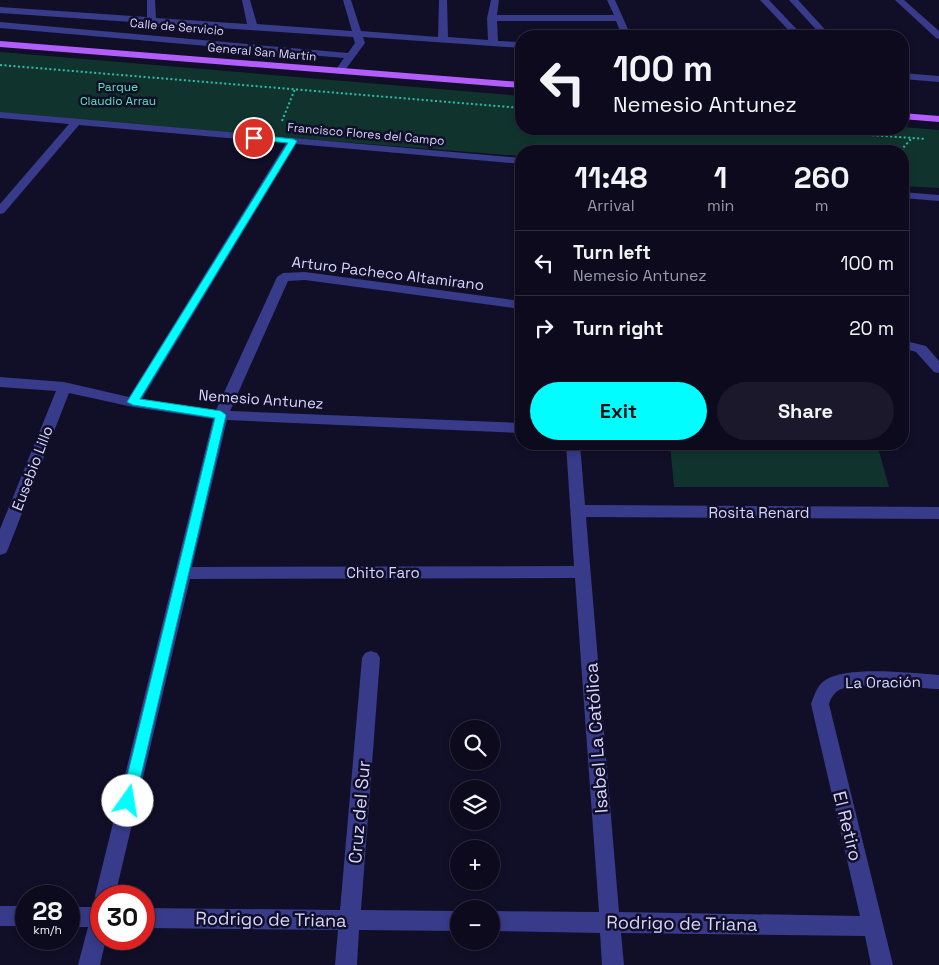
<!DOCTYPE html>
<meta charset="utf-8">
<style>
body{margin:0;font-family:"Space Grotesk",sans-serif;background:#1b182b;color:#f1f3f6;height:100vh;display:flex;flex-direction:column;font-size:19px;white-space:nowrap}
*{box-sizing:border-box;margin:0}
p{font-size:16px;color:#9a9aa4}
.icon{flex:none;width:28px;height:28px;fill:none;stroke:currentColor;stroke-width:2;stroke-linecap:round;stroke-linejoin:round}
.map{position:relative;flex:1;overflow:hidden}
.side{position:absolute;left:515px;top:145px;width:394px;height:305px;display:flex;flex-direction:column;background:#0d0a1e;border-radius:20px;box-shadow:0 2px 8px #0003,0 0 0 1px #2d2b3c}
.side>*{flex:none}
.hud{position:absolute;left:515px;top:30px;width:394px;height:105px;border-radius:20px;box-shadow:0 2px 8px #0003,0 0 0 1px #2d2b3c;background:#0d0a1e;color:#f1f3f6;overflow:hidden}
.tools{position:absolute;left:450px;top:720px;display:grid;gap:10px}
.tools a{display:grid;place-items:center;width:50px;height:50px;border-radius:50%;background:#0d0a1e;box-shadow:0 2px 8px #0003,0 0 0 1px #2d2b3c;font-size:25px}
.speed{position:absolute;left:15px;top:885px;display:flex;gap:10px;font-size:25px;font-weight:700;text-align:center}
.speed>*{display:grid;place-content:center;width:65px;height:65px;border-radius:50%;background:#0d0a1e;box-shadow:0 2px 8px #0003,0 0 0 1px #2d2b3c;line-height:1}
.speed small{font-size:12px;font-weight:400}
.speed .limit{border:8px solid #d22;background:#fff;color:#111}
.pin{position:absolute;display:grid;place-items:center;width:42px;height:42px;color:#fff;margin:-21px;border:2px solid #fff;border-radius:50%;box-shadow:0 1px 5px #0007}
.me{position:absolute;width:55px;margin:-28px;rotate:13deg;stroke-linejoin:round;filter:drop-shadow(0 0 4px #0008)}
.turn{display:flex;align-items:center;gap:18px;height:105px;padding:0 15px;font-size:22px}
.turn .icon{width:65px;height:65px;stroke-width:2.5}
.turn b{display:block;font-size:35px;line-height:42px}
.eta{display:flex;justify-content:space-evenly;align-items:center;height:85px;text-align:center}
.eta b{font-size:30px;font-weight:700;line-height:35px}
.action{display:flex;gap:10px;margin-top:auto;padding:10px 15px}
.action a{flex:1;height:58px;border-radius:30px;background:#02fdff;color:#111;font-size:20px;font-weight:700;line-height:58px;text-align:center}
.action a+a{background:#1b182b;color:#f1f3f6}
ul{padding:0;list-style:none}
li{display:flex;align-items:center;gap:15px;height:65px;padding:0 15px;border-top:1px solid #2d2b3c}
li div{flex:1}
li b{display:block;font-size:19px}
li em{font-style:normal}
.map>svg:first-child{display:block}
.green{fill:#11332e}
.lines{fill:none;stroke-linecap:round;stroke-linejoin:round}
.path-far1{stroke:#29c0a9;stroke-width:2;stroke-dasharray:2 2.5;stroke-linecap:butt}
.path{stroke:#29c0a9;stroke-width:2.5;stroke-dasharray:2 3;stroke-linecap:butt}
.minor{fill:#373b8a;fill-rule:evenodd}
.major{fill:#b45dff;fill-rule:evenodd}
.route{fill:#02fdff;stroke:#01a4a6}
.labels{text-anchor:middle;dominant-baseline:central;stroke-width:5;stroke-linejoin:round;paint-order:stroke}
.far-street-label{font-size:12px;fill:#d7d6ff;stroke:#110e28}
.far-park-label{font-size:12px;fill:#5be6b7;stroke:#110e28}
.street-label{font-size:15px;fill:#d7d6ff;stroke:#110e28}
.near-street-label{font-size:18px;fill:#d7d6ff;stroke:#110e28}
</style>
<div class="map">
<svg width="939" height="965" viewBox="0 0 939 965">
<rect width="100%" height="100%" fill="#110e28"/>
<g class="green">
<path d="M0,52L521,96V129H902L903,127L939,130V188L903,186L902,151H521V156L0,115Z"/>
<path d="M670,444H877L889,487H674Z"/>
</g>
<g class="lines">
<g class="path-far1">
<path d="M0,65L521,108"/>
<path d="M282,121L295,89"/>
<path d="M787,129L926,139"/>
<path d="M836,129L896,134"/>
<path d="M906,169L902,149L912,138"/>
</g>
<path class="path" d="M905,168L907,178"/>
<g class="minor">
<path d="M147,0H155L156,18L247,24L242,0H250L257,24L352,31L343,0H351L361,31L438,37L439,0H447L448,37L488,40L487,18L491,0H499L497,15H614L607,0H615L631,36H622L616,21H497L498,41L521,42V48L363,37L365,43L343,73L340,74L335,71L344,58L0,28V22L348,53L355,43L353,37L0,13V7L147,17Z"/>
<path d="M760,0H769L803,36H794Z"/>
<path d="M789,0H798L831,36H822Z"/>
<path d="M895,0H904L939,31V39L936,38Z"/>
<path d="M902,73L939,76V82L902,79Z"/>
<path d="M0,112L521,158V164L296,144L142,399L216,410L277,277L283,273L305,272L521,301V309L305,280L288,281L230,411L521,423V433L227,420L192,567L574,566L566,444H580L585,505L939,507V519L586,517L619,912L860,916L811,704C814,696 817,686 824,681C845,665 912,673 939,675V689C916,688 861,682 841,689C834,692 831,698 829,704L893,965H871L865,936L621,933L624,965H602L600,933L491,931V911L599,912L575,578L190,579L115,896H101V939H106L100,965H78L88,927H69V907H94L101,904L98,903L95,896L213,419L133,407L69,393L8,549L6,553L0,555V529L56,391L0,387V377L64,382L129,397L286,143L79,125L4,213L0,214V204L69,124L0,118Z"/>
<path d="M902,192L939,195V201L902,198Z"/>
<path d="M902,340L926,346L939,361V373L934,372L916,352L902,348Z"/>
<path d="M371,651L377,653L380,658L361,910L459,911V931L359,930L357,965H335L338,930L144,928V908L340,910L362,658L365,653Z"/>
<rect x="0" y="906" width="26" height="20"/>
</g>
<g class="major">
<path d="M0,41L521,82V88L0,47Z"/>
<path d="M902,113L939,116V122L902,119Z"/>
</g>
</g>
<path class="route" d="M254,135L293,139L297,141L140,399L221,411L226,415L135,801L133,806L128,808L123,806L121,801L215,418L133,405L127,402L288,143L251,139V136Z"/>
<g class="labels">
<g class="far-street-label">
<text transform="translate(177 27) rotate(5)">Calle de Servicio</text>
<text transform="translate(262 52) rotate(5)">General San Martín</text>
<text transform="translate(366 134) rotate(5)">Francisco Flores del Campo</text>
</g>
<g class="far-park-label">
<text x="118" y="87">Parque<tspan x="118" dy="14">Claudio Arrau</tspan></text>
</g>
<g class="street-label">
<text transform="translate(388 273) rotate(7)">Arturo Pacheco Altamirano</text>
<text transform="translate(261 399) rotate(4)">Nemesio Antunez</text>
<text transform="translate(32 468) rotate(-69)">Eusebio Lillo</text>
<text x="759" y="512">Rosita Renard</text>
<text x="383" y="572">Chito Faro</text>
<text transform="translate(883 682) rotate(-1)">La Oración</text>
</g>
<g class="near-street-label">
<text transform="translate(596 738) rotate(-94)">Isabel La Católica</text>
<text transform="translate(359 812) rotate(-85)">Cruz del Sur</text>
<text transform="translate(848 826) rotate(76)">El Retiro</text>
<text transform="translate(271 919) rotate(1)">Rodrigo de Triana</text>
<text transform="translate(682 923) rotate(1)">Rodrigo de Triana</text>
</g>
</g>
</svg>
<div class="tools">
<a><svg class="icon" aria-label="search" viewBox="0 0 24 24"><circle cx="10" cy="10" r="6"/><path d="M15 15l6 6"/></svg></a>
<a><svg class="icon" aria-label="layers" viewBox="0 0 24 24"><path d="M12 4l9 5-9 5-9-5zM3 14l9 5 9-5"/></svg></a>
<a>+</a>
<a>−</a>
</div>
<div class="speed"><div>28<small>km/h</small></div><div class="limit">30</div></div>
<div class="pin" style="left:254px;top:138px;background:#d93025"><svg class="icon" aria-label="arrive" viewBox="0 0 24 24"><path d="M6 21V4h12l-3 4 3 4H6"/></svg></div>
<svg class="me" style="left:128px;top:801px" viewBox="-20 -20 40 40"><circle r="19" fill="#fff"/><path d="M0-13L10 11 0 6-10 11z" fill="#02fdff"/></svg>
<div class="hud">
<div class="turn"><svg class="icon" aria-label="left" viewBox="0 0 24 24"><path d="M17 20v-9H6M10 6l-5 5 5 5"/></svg><div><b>100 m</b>Nemesio Antunez</div></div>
</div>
<section class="side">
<div class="eta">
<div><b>11:48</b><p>Arrival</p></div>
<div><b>1</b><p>min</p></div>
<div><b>260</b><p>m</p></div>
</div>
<ul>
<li><svg class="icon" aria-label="left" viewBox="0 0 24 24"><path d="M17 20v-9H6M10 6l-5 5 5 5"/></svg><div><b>Turn left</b><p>Nemesio Antunez</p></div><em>100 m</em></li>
<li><svg class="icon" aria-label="right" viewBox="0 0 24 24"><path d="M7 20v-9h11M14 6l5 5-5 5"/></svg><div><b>Turn right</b></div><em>20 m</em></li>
</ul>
<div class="action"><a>Exit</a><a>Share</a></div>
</section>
</div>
